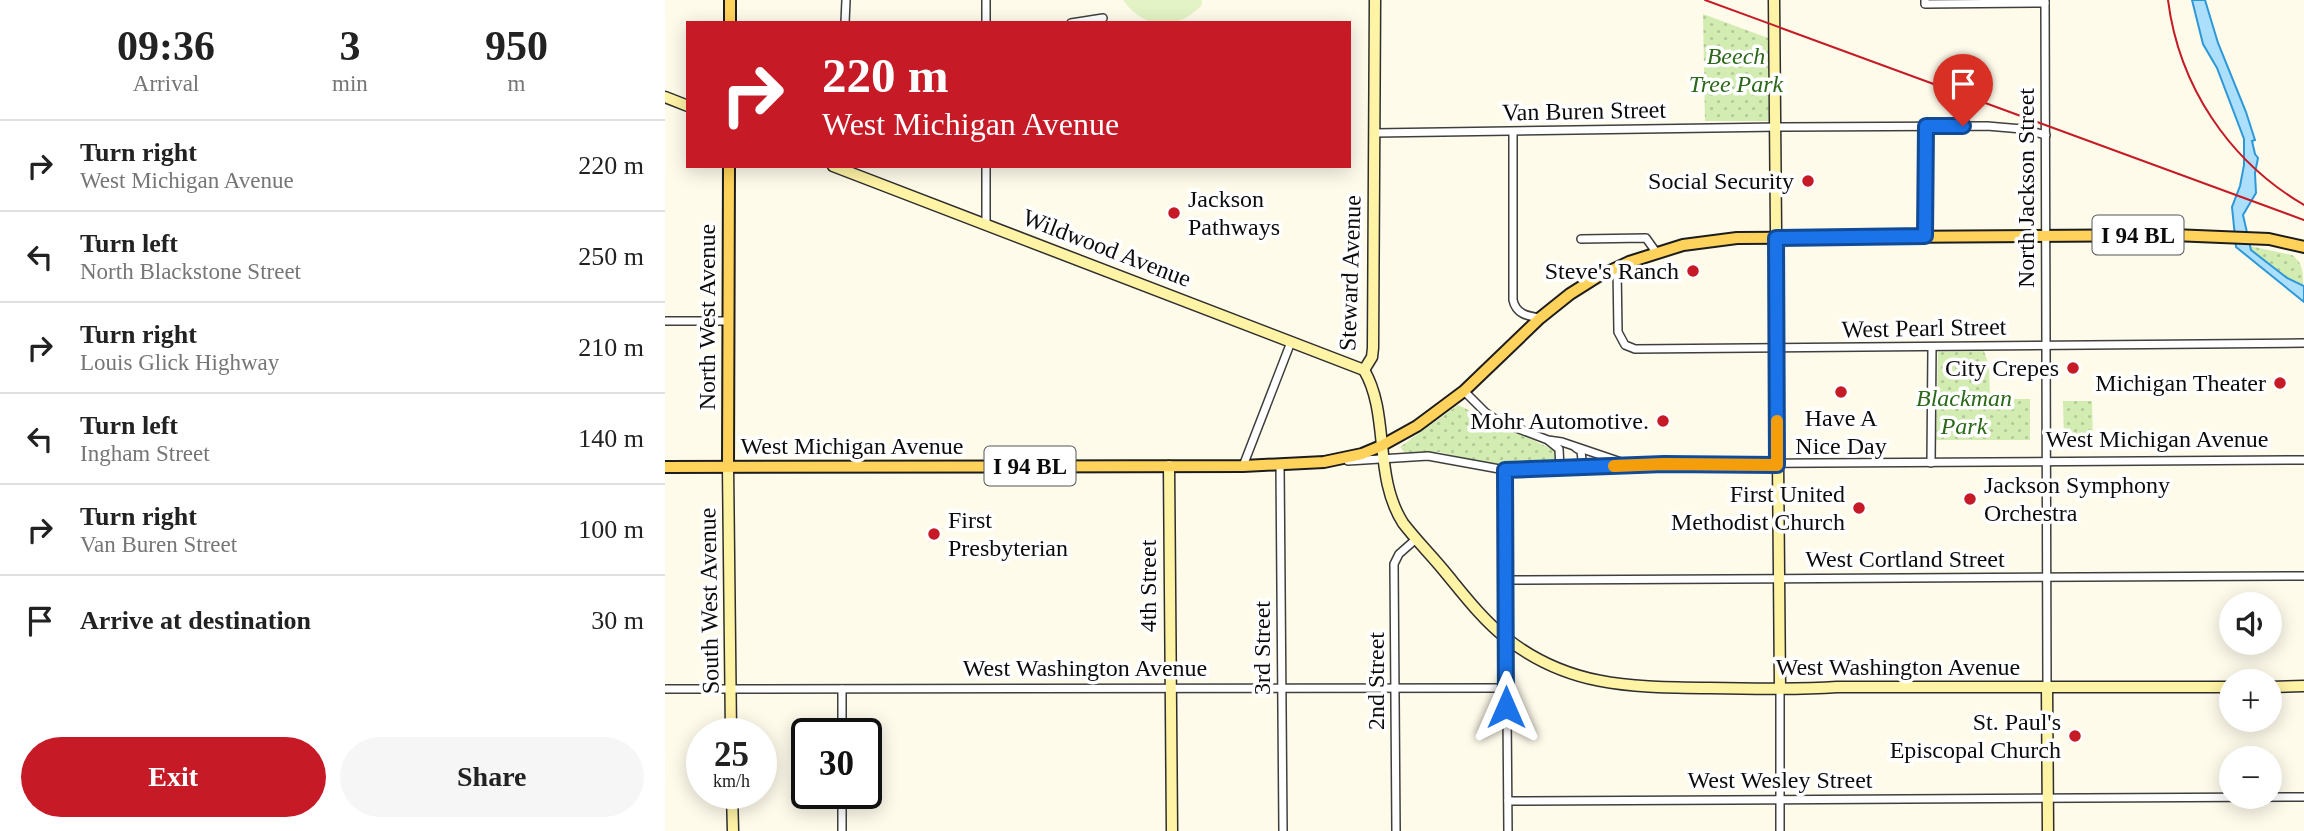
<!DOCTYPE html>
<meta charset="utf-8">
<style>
body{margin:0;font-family:Georgia,serif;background:#f6f6f6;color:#222;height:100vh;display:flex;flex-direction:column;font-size:26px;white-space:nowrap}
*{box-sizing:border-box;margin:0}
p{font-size:23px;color:#767676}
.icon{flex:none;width:38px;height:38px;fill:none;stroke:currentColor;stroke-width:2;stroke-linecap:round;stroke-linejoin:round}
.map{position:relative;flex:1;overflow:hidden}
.drawer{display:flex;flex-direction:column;background:#fff;width:665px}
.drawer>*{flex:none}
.top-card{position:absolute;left:21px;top:21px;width:665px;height:147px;border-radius:0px;box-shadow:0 4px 18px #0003;background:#c61b27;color:#fff;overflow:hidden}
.controls{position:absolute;left:1554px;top:592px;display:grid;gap:14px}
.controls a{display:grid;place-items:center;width:63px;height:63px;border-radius:50%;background:#fff;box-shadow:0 4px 18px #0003;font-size:35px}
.speed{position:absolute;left:21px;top:718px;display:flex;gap:14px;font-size:35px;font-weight:700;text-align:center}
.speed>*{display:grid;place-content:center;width:91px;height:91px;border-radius:50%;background:#fff;box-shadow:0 4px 18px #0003;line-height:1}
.speed small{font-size:18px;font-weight:400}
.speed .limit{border:4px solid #111;border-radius:10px;background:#fff;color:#111}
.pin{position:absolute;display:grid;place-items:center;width:60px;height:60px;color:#fff;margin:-72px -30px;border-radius:50% 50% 50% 0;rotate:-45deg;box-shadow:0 0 7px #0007}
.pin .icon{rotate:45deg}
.me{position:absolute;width:77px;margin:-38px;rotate:0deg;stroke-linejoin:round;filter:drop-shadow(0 0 5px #0008)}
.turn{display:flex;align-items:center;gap:24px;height:147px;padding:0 21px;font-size:32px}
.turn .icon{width:91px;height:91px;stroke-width:2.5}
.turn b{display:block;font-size:49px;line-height:60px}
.eta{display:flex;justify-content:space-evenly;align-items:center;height:119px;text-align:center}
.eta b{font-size:42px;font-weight:600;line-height:49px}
.cta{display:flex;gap:14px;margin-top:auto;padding:14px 21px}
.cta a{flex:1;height:80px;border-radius:42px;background:#c61b27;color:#fff;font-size:28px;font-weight:600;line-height:80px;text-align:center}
.cta a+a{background:#f6f6f6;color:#222}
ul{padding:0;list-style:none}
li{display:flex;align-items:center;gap:21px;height:91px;padding:0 21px;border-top:2px solid #e0e0e0}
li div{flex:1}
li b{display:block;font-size:26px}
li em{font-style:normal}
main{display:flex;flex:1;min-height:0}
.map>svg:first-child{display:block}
.park{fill:url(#park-dots)}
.pitch{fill:#e4f3c5}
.water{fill:#acdffb;stroke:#2d98d7;stroke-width:2}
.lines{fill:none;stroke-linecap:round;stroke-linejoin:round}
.street-casing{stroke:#3f3f3f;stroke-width:10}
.secondary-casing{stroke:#2e2e2e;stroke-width:13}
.primary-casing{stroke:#1d1d1d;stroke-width:14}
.street{stroke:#fff;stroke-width:7}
.secondary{stroke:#fff3a6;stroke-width:10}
.primary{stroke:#ffd35b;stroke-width:10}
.rail{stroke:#c61b27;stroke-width:2}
.route-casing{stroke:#114b97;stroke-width:18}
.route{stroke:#1a73e8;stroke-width:12}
.slow{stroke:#f59e0b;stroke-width:12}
.poi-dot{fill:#c61b27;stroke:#fff;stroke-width:2.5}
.labels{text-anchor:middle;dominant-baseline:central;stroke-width:7;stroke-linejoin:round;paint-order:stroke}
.shield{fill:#fff;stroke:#555;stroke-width:2}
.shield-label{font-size:23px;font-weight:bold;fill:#0c0c0c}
.park-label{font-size:24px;font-style:italic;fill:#2b6818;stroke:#fff}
.street-label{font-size:24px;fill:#0c0c0c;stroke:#fff}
.poi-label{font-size:24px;fill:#0c0c0c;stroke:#fff;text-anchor:end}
</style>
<main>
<section class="drawer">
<div class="eta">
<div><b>09:36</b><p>Arrival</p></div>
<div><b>3</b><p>min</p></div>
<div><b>950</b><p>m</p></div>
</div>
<ul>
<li><svg class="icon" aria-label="right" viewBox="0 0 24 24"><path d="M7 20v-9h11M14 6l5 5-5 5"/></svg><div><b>Turn right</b><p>West Michigan Avenue</p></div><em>220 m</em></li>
<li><svg class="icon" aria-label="left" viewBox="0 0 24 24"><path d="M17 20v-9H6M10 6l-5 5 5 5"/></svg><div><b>Turn left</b><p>North Blackstone Street</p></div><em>250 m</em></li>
<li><svg class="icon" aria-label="right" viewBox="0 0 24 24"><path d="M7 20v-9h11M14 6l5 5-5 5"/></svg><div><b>Turn right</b><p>Louis Glick Highway</p></div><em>210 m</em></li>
<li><svg class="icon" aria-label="left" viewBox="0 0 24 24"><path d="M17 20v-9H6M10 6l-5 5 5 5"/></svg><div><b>Turn left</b><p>Ingham Street</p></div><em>140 m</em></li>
<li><svg class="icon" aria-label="right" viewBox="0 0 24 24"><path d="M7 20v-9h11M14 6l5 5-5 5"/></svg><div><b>Turn right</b><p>Van Buren Street</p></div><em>100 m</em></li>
<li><svg class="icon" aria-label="arrive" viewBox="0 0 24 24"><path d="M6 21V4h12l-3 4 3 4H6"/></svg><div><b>Arrive at destination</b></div><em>30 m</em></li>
</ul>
<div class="cta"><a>Exit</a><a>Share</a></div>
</section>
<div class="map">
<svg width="1639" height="831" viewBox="0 0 1639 831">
<defs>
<pattern id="park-dots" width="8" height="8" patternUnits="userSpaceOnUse" patternTransform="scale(1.75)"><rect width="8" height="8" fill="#d2ecb2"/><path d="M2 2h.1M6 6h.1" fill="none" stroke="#b3c998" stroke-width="1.8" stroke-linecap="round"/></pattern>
</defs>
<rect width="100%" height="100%" fill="#fffbeb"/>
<g class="park">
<path d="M1038,14L1103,38L1104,121H1040Z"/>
<path d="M1585,246L1627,255C1638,263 1638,272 1638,285L1622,278L1586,250Z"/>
<path d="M1319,351L1324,366L1325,399H1365V440H1271L1273,352Z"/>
<path d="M1398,401H1427L1428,443H1399Z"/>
<path d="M793,405L887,449L891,453V459L884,464L829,465L774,452H739L735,447Z"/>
</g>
<path class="pitch" d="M458,0H537V5C512,31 479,30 458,0Z"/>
<path class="water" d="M1527,0H1540L1553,43L1581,112L1590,140L1587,141L1590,154L1593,158L1590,173L1591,193L1578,215L1586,250L1622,278L1639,286V302L1571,247L1567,207L1575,186L1579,165V139L1552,68L1538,44Z"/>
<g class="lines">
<defs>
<g id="street">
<path d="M1260,0V4L1380,3"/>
<path d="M1380,0L1382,687"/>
<path d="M180,23L181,0"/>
<path d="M321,23V0"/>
<path d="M406,23L438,18"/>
<path d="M848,132V300C851,314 862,316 875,318"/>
<path d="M710,133L1119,127L1322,126L1357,129L1381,135"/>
<path d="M321,166V224"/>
<path d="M1260,236L1261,126"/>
<path d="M916,239L981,238L991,252"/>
<path d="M952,267L953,332L960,345L970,349L1639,343"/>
<path d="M0,321H62"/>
<path d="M799,391L820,412L833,421L883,440L897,442L959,463"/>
<path d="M884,441L894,449L895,469"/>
<path d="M683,461L763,456L840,470L999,464L1639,460"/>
<path d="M1266,463L1267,347"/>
<path d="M615,465L618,831"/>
<path d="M578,466L626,342"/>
<path d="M911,468L917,460L916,451L911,448"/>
<path d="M840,470L843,831"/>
<path d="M841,580L1639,576"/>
<path d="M0,689L841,688"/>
<path d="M177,689V733"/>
<path d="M1115,689V831"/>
<path d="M843,801L1639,797"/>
<path d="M177,831V793"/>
<path d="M731,831L729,564L734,554L751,539"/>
</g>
<g id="secondary">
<path d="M1109,0L1115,689"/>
<path d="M0,97L23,106"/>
<path d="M168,166L699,370"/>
<path d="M699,370C725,414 708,476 738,523C751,540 766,555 780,572C799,595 817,619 841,638C904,688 968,687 1044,688C1087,689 1130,690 1172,687H1566"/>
<path d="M699,370L707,357L708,348L710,0"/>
<path d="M504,466L507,831"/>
<path d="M63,467L66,733"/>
<path d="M1382,687L1383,831"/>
<path d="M1605,687L1639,686"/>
<path d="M67,793L68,831"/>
</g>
<g id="primary">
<path d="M65,23V0"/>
<path d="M0,467L578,466L659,462L697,454L716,446L752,426L799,391L875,318L905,294L932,277L964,262L1018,245L1072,238L1508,235L1604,239L1639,247"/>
<path d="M63,467L64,166"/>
</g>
</defs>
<use href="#street" class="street-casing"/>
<use href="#secondary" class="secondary-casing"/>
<use href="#primary" class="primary-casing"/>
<use href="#street" class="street"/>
<use href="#secondary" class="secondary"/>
<use href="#primary" class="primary"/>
<g class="rail">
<path d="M1040,0L1639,220"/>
<path d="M1503,0C1514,86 1564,161 1639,205"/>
</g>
</g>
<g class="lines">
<defs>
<path id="route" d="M841,707L840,470L999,464L1112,465L1111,238L1260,236L1261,126H1298"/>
</defs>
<use href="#route" class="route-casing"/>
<use href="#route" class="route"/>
<path class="slow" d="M949,466L999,464L1112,465V421"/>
</g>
<g class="poi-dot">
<circle cx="1143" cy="181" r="7"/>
<circle cx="509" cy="213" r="7"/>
<circle cx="1028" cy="271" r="7"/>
<circle cx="1408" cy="368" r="7"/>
<circle cx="1615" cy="383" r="7"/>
<circle cx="1176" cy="392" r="7"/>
<circle cx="998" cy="421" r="7"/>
<circle cx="1305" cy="499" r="7"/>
<circle cx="1194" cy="508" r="7"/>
<circle cx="269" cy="534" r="7"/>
<circle cx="1410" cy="736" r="7"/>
</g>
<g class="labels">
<g class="shield">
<rect x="1427.5" y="215.5" width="91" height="39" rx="5"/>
<rect x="319.5" y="446.5" width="91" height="39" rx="5"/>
</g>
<g class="shield-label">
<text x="1473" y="235">I 94 BL</text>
<text x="365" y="466">I 94 BL</text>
</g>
<g class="park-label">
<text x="1071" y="56">Beech<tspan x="1071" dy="28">Tree Park</tspan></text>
<text x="1299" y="398">Blackman<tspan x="1299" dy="28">Park</tspan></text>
</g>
<g class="street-label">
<text transform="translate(919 111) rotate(-1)">Van Buren Street</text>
<text transform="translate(1361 188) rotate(-90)">North Jackson Street</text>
<text transform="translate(442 248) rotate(21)">Wildwood Avenue</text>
<text transform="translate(685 273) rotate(-88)">Steward Avenue</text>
<text transform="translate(42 317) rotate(-90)">North West Avenue</text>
<text transform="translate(1259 328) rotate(-1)">West Pearl Street</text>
<text x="1492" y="439">West Michigan Avenue</text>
<text x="187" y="446">West Michigan Avenue</text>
<text x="1240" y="559">West Cortland Street</text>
<text transform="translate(483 586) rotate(-90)">4th Street</text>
<text transform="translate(44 601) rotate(-91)">South West Avenue</text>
<text transform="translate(597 648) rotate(-90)">3rd Street</text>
<text x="1233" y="667">West Washington Avenue</text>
<text x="420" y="668">West Washington Avenue</text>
<text transform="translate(711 681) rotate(-90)">2nd Street</text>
<text x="1115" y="780">West Wesley Street</text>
</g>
<g class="poi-label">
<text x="1129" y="181">Social Security</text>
<text x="523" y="199" text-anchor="start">Jackson<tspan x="523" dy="28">Pathways</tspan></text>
<text x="1014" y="271">Steve's Ranch</text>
<text x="1394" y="368">City Crepes</text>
<text x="1601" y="383">Michigan Theater</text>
<text x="1176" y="418" text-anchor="middle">Have A<tspan x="1176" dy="28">Nice Day</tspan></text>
<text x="984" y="421">Mohr Automotive.</text>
<text x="1319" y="485" text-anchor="start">Jackson Symphony<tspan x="1319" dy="28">Orchestra</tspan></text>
<text x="1180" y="494">First United<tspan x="1180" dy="28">Methodist Church</tspan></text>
<text x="283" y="520" text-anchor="start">First<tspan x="283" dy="28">Presbyterian</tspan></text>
<text x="1396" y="722">St. Paul's<tspan x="1396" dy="28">Episcopal Church</tspan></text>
</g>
</g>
</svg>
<div class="controls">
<a><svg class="icon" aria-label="sound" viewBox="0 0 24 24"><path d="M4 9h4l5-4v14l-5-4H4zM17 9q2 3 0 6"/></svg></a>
<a>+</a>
<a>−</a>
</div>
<div class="speed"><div>25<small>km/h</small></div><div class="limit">30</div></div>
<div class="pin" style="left:1298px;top:126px;background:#d93025"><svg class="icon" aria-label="arrive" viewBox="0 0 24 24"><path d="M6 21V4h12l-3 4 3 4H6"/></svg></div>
<svg class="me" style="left:841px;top:707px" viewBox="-20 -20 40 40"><path d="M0-17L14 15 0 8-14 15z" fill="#1a73e8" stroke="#fff" stroke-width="4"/></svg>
<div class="top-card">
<div class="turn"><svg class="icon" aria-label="right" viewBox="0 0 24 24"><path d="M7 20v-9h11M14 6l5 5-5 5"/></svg><div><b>220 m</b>West Michigan Avenue</div></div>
</div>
</div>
</main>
